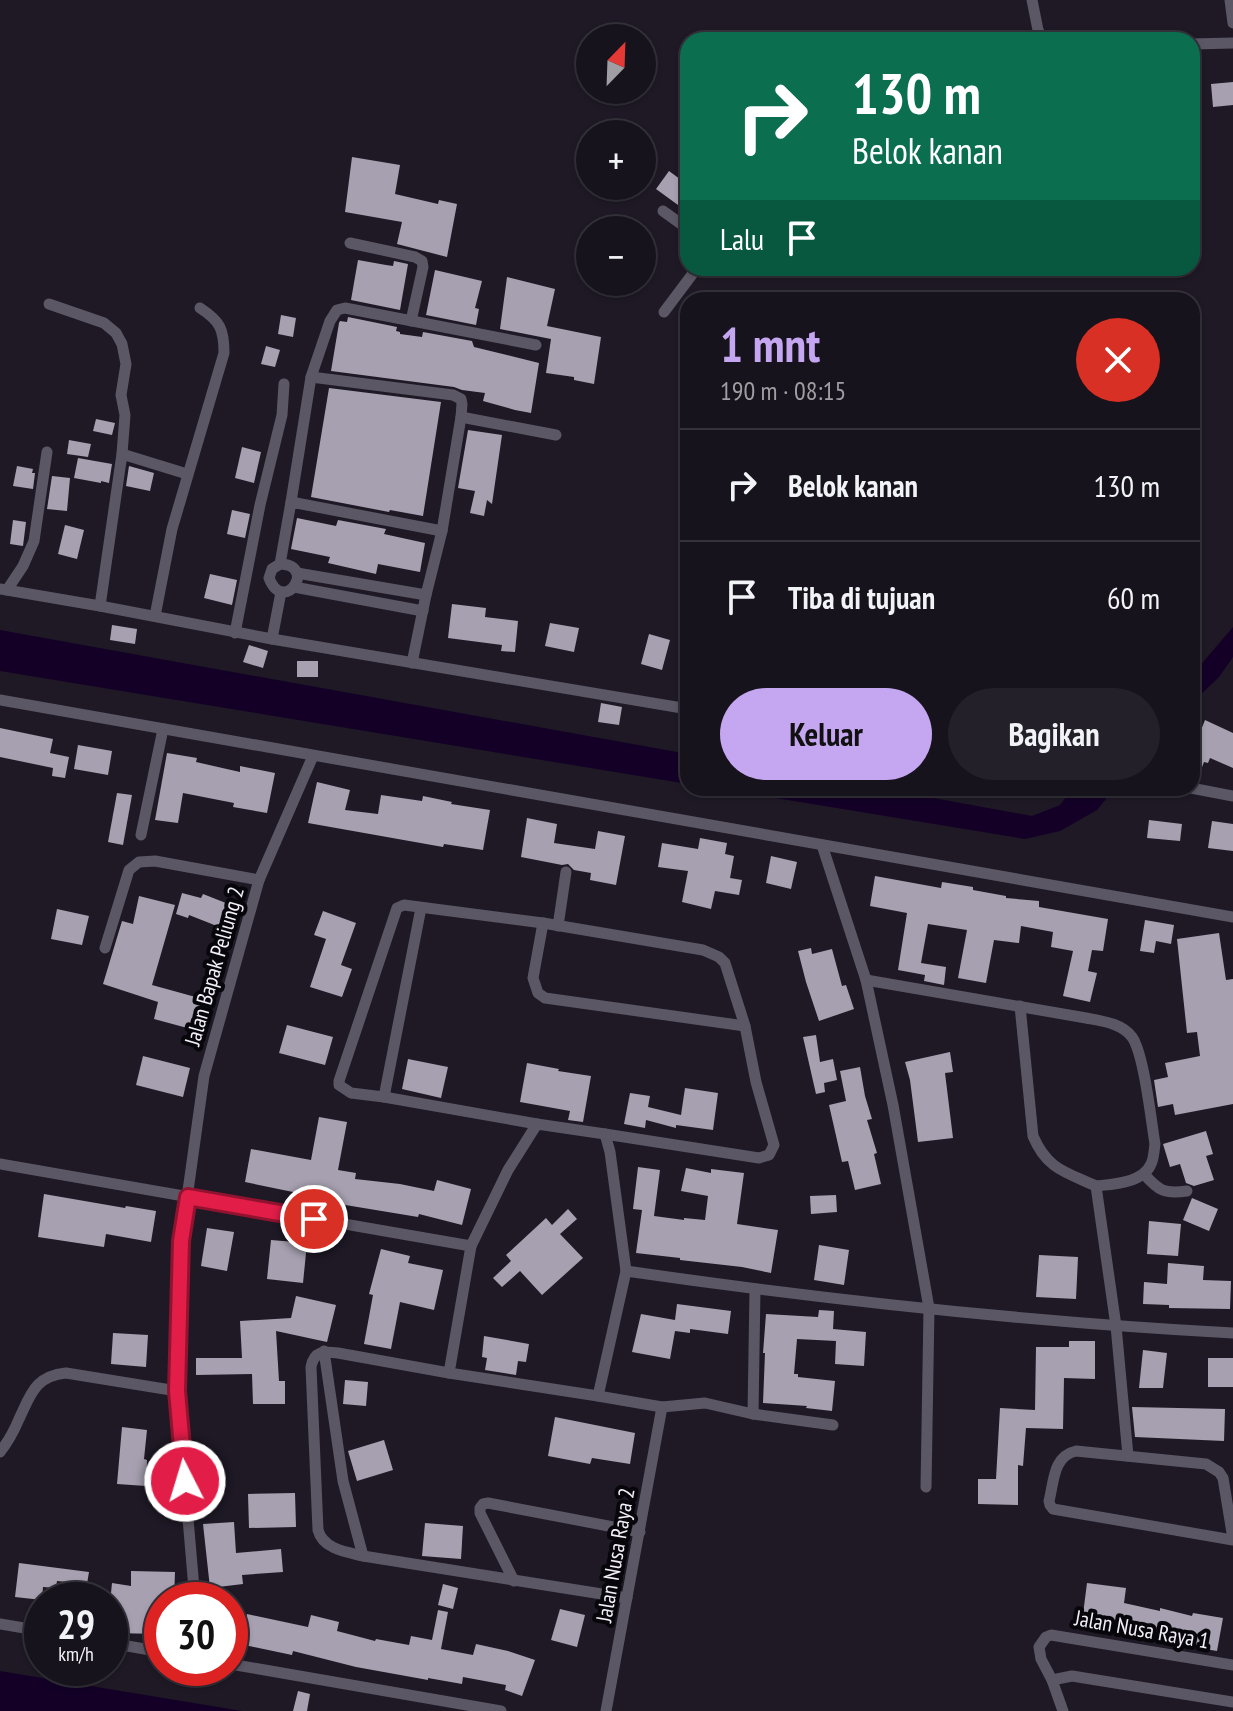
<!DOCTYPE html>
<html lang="id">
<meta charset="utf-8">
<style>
body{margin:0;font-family:"PT Sans Narrow",sans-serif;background:#232029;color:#f1f3f6;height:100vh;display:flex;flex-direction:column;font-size:30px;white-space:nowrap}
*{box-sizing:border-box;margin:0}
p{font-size:26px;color:#9e9ea3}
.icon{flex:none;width:44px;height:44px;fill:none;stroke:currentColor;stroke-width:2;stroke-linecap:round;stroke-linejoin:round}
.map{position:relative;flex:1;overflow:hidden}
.panel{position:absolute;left:680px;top:292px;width:520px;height:504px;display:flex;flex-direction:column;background:#16131c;border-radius:24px;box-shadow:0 2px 6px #0004,0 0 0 2px #35323b}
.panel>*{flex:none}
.banner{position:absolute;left:680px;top:32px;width:520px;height:244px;border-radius:24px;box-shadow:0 2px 6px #0004,0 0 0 2px #35323b;background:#0b6e4f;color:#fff;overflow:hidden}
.needle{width:52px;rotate:23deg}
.tools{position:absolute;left:576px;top:24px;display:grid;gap:16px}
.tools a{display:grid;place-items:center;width:80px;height:80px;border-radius:50%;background:#16131c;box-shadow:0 2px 6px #0004,0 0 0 2px #35323b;font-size:40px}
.speed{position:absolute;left:24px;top:1582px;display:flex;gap:16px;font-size:40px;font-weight:700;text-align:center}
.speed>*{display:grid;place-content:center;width:104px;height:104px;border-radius:50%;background:#16131c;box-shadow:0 2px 6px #0004,0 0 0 2px #35323b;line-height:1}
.speed small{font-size:20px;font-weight:400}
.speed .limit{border:12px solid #d22;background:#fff;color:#111}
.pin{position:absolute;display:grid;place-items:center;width:68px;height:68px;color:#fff;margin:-34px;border:4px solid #fff;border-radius:50%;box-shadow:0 2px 8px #0007}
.me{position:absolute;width:88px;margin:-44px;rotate:355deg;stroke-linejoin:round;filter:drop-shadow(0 0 6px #0008)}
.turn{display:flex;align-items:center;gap:28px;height:168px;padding:0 40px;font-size:36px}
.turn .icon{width:104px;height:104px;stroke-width:2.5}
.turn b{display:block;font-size:56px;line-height:68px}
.then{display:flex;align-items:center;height:76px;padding:0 40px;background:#0003;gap:16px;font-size:30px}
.round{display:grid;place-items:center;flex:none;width:84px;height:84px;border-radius:42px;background:#232029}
.overview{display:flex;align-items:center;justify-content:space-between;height:136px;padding:0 40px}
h1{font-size:48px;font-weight:700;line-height:60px;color:#c5a6f0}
.action{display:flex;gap:16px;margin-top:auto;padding:16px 40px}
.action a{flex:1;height:92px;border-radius:48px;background:#c5a6f0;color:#111;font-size:32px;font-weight:700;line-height:92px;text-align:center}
.action a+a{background:#232029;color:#f1f3f6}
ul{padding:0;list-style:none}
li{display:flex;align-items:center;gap:24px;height:112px;padding:0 40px;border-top:2px solid #35323b}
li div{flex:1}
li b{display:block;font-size:30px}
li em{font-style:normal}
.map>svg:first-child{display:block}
.water{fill:#140027}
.building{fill:#a6a0b0}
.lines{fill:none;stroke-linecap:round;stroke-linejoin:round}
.minor{stroke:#5c5765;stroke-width:11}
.route-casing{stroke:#92132f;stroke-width:20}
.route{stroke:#e11d48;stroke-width:14}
.labels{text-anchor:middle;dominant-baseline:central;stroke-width:8;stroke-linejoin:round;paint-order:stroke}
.street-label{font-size:22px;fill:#f2eff8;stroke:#07060a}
</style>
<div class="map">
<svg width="1233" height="1711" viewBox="0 0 1233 1711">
<rect width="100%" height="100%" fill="#1e1925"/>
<g class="water">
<path d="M1233,627V657L1219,677L1192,703V675Z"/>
<path d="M0,630L688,754V784L0,671Z"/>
<path d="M715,788H879L1032,816L1060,805L1073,788H1115L1097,810L1060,831L1025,839Z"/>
<path d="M0,1671L242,1711H0Z"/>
</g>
<g class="building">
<path d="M1233,82V105L1213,107L1211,84Z"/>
<path d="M352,157L400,165L395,194L438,204L439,200L457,204L447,257L397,244L402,222L345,212Z"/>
<path d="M669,171L688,185V192L678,205L656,189Z"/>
<path d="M358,260L386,265L393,266L394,261L408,264L400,310L351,300Z"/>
<path d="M435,270L482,281L475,308L479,309L476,325L426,315Z"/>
<path d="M507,277L555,289L547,326L601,337L594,384L574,380V377L546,373L551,339L500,329Z"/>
<path d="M281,315L296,318L293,337L278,334Z"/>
<path d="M348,317L397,327L396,331L400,332V334L422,337L423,332L472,341L474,347L539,363L531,413L515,410L483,401L485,393L462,390L454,387L331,371L339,323L340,321L347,322Z"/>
<path d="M266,346L280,350L275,367L261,364Z"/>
<path d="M329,388L441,402L423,516L390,510L389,512L311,497Z"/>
<path d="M96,419L115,423L112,435L93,431Z"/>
<path d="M468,430L502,435L492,504L487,500L484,516L470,513L475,491L458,488Z"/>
<path d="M69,440L91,444L88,457L67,454Z"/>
<path d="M242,447L261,452L254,483L235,478Z"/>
<path d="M78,458L112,464L109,483L101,481V483L74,478Z"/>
<path d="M17,466L33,469L32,473H35L33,489L13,486Z"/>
<path d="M129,466L154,473L150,491L126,486Z"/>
<path d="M52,476L70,478L67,511L47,509Z"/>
<path d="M232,510L250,514L245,538L227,534Z"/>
<path d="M297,518L336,526L338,520L386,529L384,534L425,543L420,572L378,564L376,574L328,563L330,557L291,549Z"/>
<path d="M13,520L26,522L23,546L10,544Z"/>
<path d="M65,525L84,530L77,559L58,554Z"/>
<path d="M210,574L237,580L232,605L204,598Z"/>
<path d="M452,604L486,608L485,617L518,621L515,652L501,651L502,645L448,638Z"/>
<path d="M550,623L579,628L574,652L545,646Z"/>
<path d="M112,625L137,629L135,644L110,640Z"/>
<path d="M649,634L670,640L662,670L641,664Z"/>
<path d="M249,645L268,651L263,668L243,662Z"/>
<rect x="297" y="661" width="21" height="16"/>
<path d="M601,703L622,707L619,725L598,722Z"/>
<path d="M1205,720L1233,733V768L1210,758L1208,763L1204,762L1197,780H1192V726L1201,730Z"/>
<path d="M0,728L53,739L50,753L69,757L65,778L52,776L53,768L0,757Z"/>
<path d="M78,745L112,751L108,775L74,769Z"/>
<path d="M167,753L197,758L196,762L240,772V766L275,773L267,813L233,807L234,803L183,793L178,823L155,820Z"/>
<path d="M317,782L350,790L345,810L378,814L381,795L422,801L423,796L452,802L451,804L490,810L483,850L444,844L443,847L308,823Z"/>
<path d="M117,793L132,795L123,845L108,842Z"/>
<path d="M527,818L557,824L554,843L595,849L598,831L625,836L616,885L590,880L591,873L574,870L568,864L562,865L521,857Z"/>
<path d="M1149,820L1182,824L1180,841L1147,838Z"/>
<path d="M1212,821L1233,824V851L1208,848Z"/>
<path d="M700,838L727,843L725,854L734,856L730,878L742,880L739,895L715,891L711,909L682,902L688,871L658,867L662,843L698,849Z"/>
<path d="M771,856L797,862L791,889L766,883Z"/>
<path d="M875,876L941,888L942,882L973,887V890L1006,896V898L1039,901V907L1108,919L1103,951L1092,950L1088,971L1097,973L1090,1002L1063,996L1073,951L1051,947L1053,932L1021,926L1019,943L994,940L986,983L958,978L967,930L928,924L921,963L946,967L944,985L924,981L925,975L898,970L907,913L870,906Z"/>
<path d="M182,893L201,898L203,894L231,905L222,928L189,915L188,918L176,914Z"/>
<path d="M139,896L175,905L152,985L210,1001L202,1032L154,1019L158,1002L103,984L122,921L133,924Z"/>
<path d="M57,909L89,916L82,945L51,939Z"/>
<path d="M323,911L356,923L341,965L352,969L342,997L310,987L326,939L314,935Z"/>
<path d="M1145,920L1174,925L1171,944L1156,941L1154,953L1140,951Z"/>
<path d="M1219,933L1226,980L1233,979V1104L1175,1115L1173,1104L1158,1107L1154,1080L1168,1077L1165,1063L1200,1056L1197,1032L1187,1033L1177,939Z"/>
<path d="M811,948L812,954L832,949L842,986L846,985L854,1009L819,1021L806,982L798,951Z"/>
<path d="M287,1025L333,1037L325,1065L279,1053Z"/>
<path d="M816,1035L820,1062L833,1059L837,1080L824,1083L825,1092L816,1094L803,1037Z"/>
<path d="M950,1052L953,1072L945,1073L953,1138L918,1142L910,1080L905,1062Z"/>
<path d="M143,1056L190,1068L183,1097L136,1085Z"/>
<path d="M408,1059L448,1067L441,1098L402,1089Z"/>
<path d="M527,1063L559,1069L558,1071L591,1076L583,1122L568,1120L570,1111L520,1102Z"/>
<path d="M860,1067L865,1096L872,1119L867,1120L877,1153L874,1154L881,1184L855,1190L848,1161L842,1162L829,1105L846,1101L840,1071Z"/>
<path d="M685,1088L718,1093L713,1130L676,1125V1128L646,1120L645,1128L624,1124L630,1093L650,1096L648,1107L681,1115Z"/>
<path d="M319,1117L347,1122L338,1170L356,1173L355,1179L400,1184L434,1191L437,1180L471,1189L462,1225L419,1214L418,1217L309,1199L293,1195V1192L245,1182L251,1149L311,1160Z"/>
<path d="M1206,1131L1213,1154L1206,1156L1214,1180L1194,1186L1186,1183L1180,1164L1170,1167L1163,1144Z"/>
<path d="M638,1167L660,1170L654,1216L684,1220V1218L705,1220L708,1196L681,1191L686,1168L711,1173V1169L744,1173L737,1224L778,1230L771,1273L742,1267L680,1260V1258L636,1253L642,1210L633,1209Z"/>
<path d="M44,1194L125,1208L126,1206L156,1211L151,1242L106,1234L104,1247L38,1237Z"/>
<path d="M836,1195L837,1212L811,1214L810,1196Z"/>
<path d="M1192,1198L1218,1209L1209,1231L1183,1220Z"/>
<path d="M568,1209L577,1219L560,1234L583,1258L542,1295L520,1271L502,1287L493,1278L511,1261L506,1255L546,1218L552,1225Z"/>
<path d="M1149,1221L1181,1224L1178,1256L1147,1254Z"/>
<path d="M207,1228L234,1232L227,1271L201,1266Z"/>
<path d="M271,1240L307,1243L303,1283L267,1279Z"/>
<path d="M819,1245L849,1250L844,1285L814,1280Z"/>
<path d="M381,1249L410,1256L408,1263L443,1270L434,1310L400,1302L391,1349L364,1344L373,1295L369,1294Z"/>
<path d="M1039,1255L1078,1257L1076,1299L1036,1297Z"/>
<path d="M1168,1263L1204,1266L1203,1280L1231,1281L1230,1309L1169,1308V1305L1143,1304L1144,1282L1167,1284Z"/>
<path d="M296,1296L336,1305L327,1342L276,1331L279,1381H285V1404H253L252,1374L196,1375V1358H242L240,1321L291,1318Z"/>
<path d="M677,1304L731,1311L728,1334L690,1329V1333L675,1331L670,1359L632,1352L641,1314L675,1320Z"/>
<path d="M819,1310L834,1311L833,1329L866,1332L864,1366L835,1364L836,1341L797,1339L794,1374H798V1377L835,1381L832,1411L806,1408L807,1406L763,1403L765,1353H763L766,1314L818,1317Z"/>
<path d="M113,1333L148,1335L146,1367L111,1364Z"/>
<path d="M484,1336L529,1344L526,1362L518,1361L516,1375L485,1370L487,1358L482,1357Z"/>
<path d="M1069,1341H1095V1379L1064,1378L1063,1429L1026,1428L1023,1466L1018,1465V1505L978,1504V1479H996L1000,1408L1035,1410L1036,1347H1069Z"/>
<path d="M1143,1350L1167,1353L1163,1388H1139Z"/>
<rect x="1208" y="1358" width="25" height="29"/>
<path d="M345,1380L368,1382L366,1406L343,1404Z"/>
<path d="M1132,1407L1225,1409L1224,1441L1135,1437Z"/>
<path d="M555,1417L635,1433L630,1464L592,1458L590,1464L548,1456Z"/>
<path d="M122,1427L147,1430L144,1459L147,1460L146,1486L117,1484Z"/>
<path d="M384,1440L393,1470L357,1481L348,1451Z"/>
<path d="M295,1493L296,1527L249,1528L248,1494Z"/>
<path d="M234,1522L236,1553L281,1549L283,1572L242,1575L243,1584L210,1588L203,1524Z"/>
<path d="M425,1523L463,1526L461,1559L422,1556Z"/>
<path d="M19,1563L89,1572L87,1584L57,1581L56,1588L43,1587L42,1600L15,1597Z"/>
<path d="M131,1571L175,1572L174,1600H162V1634L110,1633V1600H79L81,1588L111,1593L112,1583L131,1586Z"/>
<path d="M1087,1583L1126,1588L1124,1603L1160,1611V1608L1192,1616L1193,1613L1223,1618L1217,1651L1187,1646L1188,1644L1143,1633L1142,1636L1120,1631V1635L1081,1630Z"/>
<path d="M443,1584L458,1588L453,1609L438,1605Z"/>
<path d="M560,1609L585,1615L577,1647L551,1640Z"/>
<path d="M438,1610L448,1612L441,1649L473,1655L476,1644L508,1651L535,1660L522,1696L505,1690L506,1685L463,1677L462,1684L428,1678V1680L356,1667L293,1651L292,1655L240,1644L247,1614L308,1627L311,1615L339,1622L337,1631L375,1641L376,1639L409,1645L411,1636L432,1640Z"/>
<path d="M298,1691L310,1694L307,1711H293Z"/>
</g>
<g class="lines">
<g class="minor">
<path d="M1032,0L1038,30L1043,40"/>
<path d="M1230,0L1233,23"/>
<path d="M1192,44L1233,43"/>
<path d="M663,211L688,229"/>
<path d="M350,243L415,257L422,261L423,267L411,321"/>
<path d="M49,304L104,323L116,333L122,344L126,364L121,395L125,415L122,454"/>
<path d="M664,312L697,268"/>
<path d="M311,377L453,395L461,399L462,404L461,417L442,531"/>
<path d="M461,417L556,435"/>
<path d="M291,502L311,377L330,321L337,310L345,308L536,345"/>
<path d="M280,564C318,565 284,616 269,578L272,569L280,564L291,502L442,531L426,595L412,663"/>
<path d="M297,573L426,595"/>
<path d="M294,587L423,611"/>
<path d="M0,589L100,606L272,639L688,709"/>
<path d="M7,590L23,566L34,541L47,452"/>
<path d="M100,606L122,454L187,474"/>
<path d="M155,616L172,529L224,353C224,329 220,321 200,308"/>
<path d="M235,633L260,505L282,415L284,384"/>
<path d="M272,639L281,592"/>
<path d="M0,700L1233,917"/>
<path d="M1191,788L1233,796"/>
<path d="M141,835L163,729"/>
<path d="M822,845L866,980L893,1105L929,1308L926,1487"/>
<path d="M543,923L533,978L538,993L545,998L745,1026"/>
<path d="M558,926L566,872"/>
<path d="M105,948L129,870L139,862L155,861L259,880"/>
<path d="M866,980L1086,1018C1101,1021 1122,1023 1132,1037C1144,1054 1151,1120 1155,1144C1154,1150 1154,1158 1151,1164C1143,1183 1113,1184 1096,1186L1116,1326L1128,1456"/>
<path d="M1020,1006L1033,1136C1047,1169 1065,1172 1096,1186"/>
<path d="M384,1097L421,908"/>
<path d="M537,1124L384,1097L351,1093L339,1085V1081L397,908L404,905L543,923L703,950L719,957L725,963L745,1026L756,1082L774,1145L769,1155L759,1158L605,1134"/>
<path d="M0,1164L471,1246L508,1170L537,1124L605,1134L610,1152L626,1271C827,1300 1030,1322 1233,1333"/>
<path d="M1144,1174C1159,1191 1164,1194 1187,1191"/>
<path d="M471,1246L449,1373L598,1396L626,1271"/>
<path d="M324,1351L343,1481L363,1556"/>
<path d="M449,1373L338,1353C324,1351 314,1351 311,1367L318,1530C323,1549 346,1552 363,1556L627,1598"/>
<path d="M598,1396L662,1407L705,1403L753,1414L755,1289"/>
<path d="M753,1414L833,1425"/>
<path d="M0,1452C8,1442 14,1431 19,1419C31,1394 35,1376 66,1373L177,1391"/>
<path d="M1233,1539L1223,1478L1219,1472L1206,1464L1076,1451C1053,1456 1054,1482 1049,1501L1050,1505L1053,1509L1233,1540"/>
<path d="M514,1581L480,1513V1508L483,1504L488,1503L640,1532"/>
<path d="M195,1600L177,1391L181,1241L204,1076L259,880L313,756"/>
<path d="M0,1624L42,1631"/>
<path d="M110,1643L162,1652"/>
<path d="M230,1664L501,1711"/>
<path d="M1052,1680L1072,1676L1233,1702"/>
<path d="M606,1711L662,1407"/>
<path d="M1063,1711L1052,1680L1041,1659L1039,1647L1046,1637L1051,1635L1233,1665"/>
</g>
</g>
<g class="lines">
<defs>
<path id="route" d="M185,1481L177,1391L181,1241L188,1197L314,1219"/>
</defs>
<use href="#route" class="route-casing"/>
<use href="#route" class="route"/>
</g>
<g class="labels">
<g class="street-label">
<text transform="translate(214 966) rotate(-74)">Jalan Bapak Peliung 2</text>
<text transform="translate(615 1555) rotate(-80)">Jalan Nusa Raya 2</text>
<text transform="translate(1142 1629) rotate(10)">Jalan Nusa Raya 1</text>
</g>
</g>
</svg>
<div class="tools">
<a><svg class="needle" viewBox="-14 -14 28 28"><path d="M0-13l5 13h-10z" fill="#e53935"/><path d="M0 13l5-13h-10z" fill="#9e9ea3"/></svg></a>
<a>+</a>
<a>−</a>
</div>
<div class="speed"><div>29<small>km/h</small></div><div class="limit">30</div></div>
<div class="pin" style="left:314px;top:1219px;background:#d93025"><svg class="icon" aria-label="arrive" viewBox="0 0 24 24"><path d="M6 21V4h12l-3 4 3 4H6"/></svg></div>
<svg class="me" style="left:185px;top:1481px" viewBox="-20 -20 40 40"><circle r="17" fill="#e11d48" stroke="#fff" stroke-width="3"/><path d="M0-11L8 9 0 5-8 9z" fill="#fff"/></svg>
<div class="banner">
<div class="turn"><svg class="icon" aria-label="right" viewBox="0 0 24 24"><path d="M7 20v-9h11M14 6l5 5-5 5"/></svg><div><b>130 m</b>Belok kanan</div></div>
<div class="then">Lalu<svg class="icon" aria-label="arrive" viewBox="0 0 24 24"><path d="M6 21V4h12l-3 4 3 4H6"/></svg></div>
</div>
<section class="panel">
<div class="overview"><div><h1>1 mnt</h1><p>190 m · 08:15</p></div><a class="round" style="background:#d93025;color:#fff"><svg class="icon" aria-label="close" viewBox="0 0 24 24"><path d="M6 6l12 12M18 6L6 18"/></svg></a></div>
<ul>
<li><svg class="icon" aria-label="right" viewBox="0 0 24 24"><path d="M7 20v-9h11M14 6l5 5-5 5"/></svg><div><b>Belok kanan</b></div><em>130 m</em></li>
<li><svg class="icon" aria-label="arrive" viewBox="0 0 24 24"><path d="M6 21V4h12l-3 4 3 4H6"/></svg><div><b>Tiba di tujuan</b></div><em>60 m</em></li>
</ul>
<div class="action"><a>Keluar</a><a>Bagikan</a></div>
</section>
</div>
